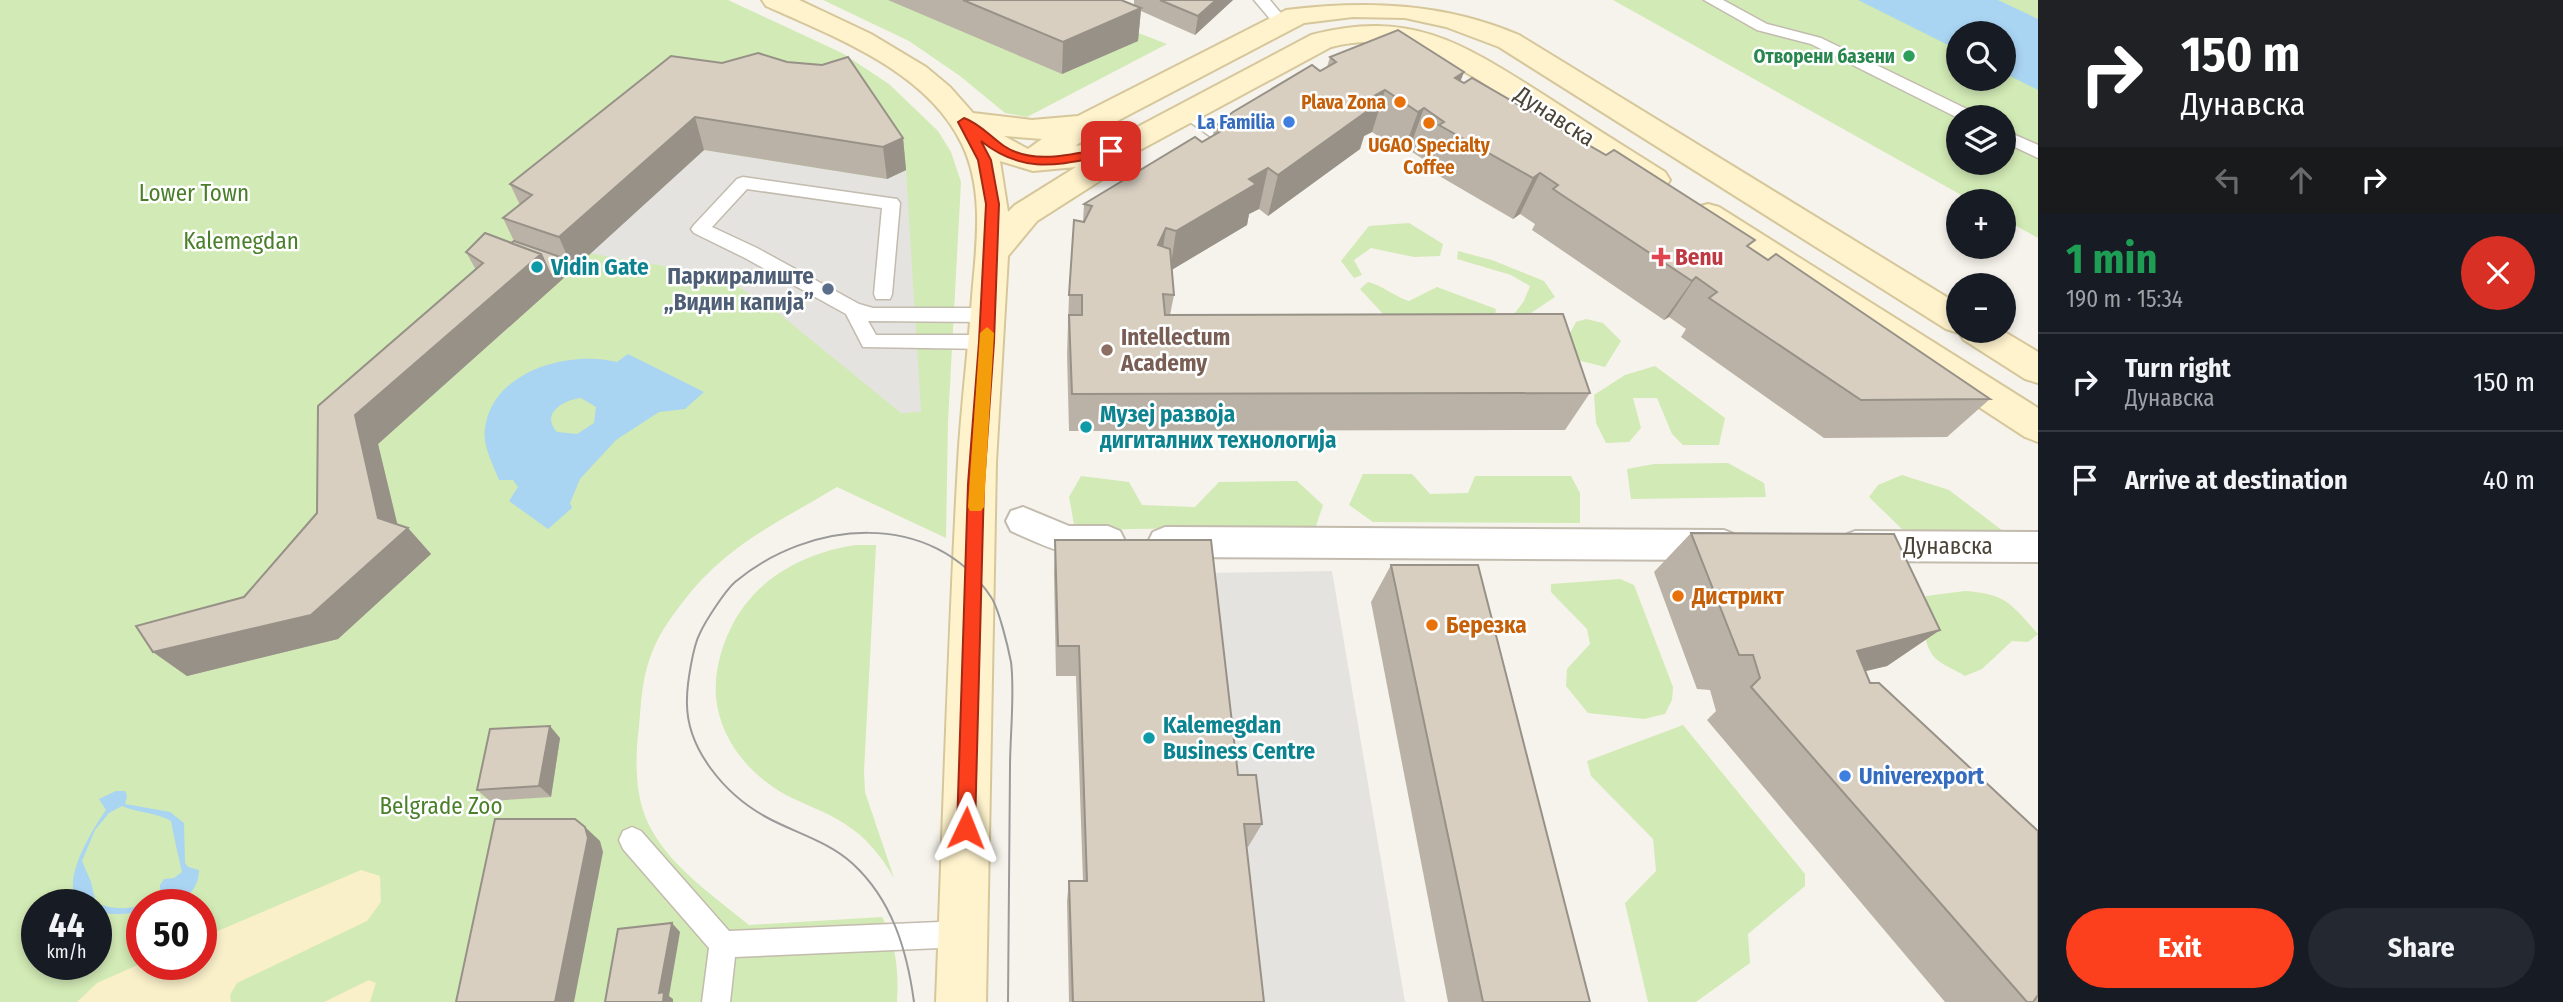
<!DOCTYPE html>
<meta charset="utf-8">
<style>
body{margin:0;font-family:"Fira Sans Condensed",sans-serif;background:#242831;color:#f1f3f6;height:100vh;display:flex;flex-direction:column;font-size:26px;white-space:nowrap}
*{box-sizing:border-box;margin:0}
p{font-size:23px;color:#9ea1a6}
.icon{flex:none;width:38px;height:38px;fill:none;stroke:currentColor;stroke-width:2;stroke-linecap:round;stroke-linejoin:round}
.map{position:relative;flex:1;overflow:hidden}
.panel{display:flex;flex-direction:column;background:#171b24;width:525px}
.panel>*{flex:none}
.top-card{background:#202124;color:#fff;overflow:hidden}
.controls{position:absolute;left:1946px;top:21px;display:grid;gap:14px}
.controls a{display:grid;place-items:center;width:70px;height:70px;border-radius:50%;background:#171b24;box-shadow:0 4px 10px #0003;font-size:35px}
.speed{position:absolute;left:21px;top:889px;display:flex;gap:14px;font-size:35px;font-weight:700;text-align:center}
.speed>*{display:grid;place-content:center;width:91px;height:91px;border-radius:50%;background:#171b24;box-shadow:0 4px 10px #0003;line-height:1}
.speed small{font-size:18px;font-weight:400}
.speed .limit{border:10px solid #d22;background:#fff;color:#111}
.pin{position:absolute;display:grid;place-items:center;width:60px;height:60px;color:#fff;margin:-30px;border-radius:14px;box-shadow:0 4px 10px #0006}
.me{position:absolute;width:77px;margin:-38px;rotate:2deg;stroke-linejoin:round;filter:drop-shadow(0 0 5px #0008)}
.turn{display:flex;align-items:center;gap:24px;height:147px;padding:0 28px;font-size:32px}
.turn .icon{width:91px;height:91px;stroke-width:2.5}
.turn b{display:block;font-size:49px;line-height:60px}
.lanes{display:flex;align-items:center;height:66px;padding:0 28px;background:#0003;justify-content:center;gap:35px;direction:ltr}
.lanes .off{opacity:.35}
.round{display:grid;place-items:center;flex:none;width:74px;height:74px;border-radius:37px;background:#242831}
.overview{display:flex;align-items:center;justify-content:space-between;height:119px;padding:0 28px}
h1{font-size:42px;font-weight:700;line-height:52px;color:#1e9e55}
.primary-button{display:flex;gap:14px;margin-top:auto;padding:14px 28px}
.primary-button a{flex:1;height:80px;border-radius:42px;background:#fc3f1d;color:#fff;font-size:28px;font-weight:700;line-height:80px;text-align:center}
.primary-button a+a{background:#242831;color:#f1f3f6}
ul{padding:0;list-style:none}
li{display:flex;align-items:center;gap:21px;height:98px;padding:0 28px;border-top:2px solid #363941}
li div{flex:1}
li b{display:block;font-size:26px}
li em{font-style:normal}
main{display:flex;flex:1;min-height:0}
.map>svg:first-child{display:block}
.green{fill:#d2eab5;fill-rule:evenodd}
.sand{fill:#f9efc9}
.parking{fill:#e5e3e0}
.water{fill:#a9d4f2;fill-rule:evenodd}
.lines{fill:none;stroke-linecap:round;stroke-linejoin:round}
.service-casing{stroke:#c2bbae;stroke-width:3}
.pedestrian-casing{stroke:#c2bbae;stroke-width:4}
.secondary-casing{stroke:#d6c79b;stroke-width:4}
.service{fill:#fff;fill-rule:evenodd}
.pedestrian{fill:#fff;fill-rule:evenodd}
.secondary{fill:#fff3cd;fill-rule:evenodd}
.tram{stroke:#9a9a9a;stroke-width:2}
.wall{fill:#bab2a6}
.shaded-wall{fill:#979187}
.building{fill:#d8cfc1;stroke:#979187;stroke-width:2}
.route{fill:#fc3f1d;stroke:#a42913;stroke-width:2}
.slow{fill:#f59e0b}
.leisure-dot{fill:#2e9e5b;stroke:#fff;stroke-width:2.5}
.food-dot{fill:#e8710a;stroke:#fff;stroke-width:2.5}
.shop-dot{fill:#3f7fe0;stroke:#fff;stroke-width:2.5}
.health-dot{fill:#e0444e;stroke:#fff;stroke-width:2.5}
.culture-dot{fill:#0f9aa8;stroke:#fff;stroke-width:2.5}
.service-dot{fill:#5c6f8a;stroke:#fff;stroke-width:2.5}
.education-dot{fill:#8d6e63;stroke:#fff;stroke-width:2.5}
.labels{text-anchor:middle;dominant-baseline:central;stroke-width:5;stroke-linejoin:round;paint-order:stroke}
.far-leisure-label{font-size:19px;font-weight:bold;fill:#27864d;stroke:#fff;text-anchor:end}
.far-food-label{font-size:19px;font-weight:bold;fill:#c56008;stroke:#fff;text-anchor:end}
.far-shop-label{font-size:19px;font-weight:bold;fill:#366cbe;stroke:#fff;text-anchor:end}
.street-label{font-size:23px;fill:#4b4439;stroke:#fff}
.park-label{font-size:23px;fill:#4a7f2a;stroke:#fff}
.health-label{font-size:23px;font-weight:bold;fill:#be3a42;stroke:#fff;text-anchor:start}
.culture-label{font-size:23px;font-weight:bold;fill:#0d838f;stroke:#fff;text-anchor:start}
.service-label{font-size:23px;font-weight:bold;fill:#4e5e75;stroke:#fff;text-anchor:end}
.education-label{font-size:23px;font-weight:bold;fill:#785e54;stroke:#fff;text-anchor:start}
.food-label{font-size:23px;font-weight:bold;fill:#c56008;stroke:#fff;text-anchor:start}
.shop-label{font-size:23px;font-weight:bold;fill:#366cbe;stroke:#fff;text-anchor:start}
</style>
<main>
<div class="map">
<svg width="2038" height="1002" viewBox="0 0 2038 1002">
<rect width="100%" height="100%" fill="#f6f3ec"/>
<g class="green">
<path d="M0,0H728L842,53L889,84L938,131L951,152L961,182L948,422L946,538L837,487C776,524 727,544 682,603C669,620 657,637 650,658C642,679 641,703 639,726C635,760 634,798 651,829C673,869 715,897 749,925L882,917C896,943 899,972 897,1002H0ZM37,905H96V964H37ZM142,905H201V964H142Z"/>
<path d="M823,0H1052L1167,44L1027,117L1005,113L960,76L909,41Z"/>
<path d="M1613,0H2038V238L2004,219V201H1972ZM1958,33H2004V79H1958ZM1958,117H2004V163H1958Z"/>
<path d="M1409,223L1443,244L1440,256L1414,257L1371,248L1354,260L1362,275L1354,278L1341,261L1369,226Z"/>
<path d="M1458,251L1492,260L1544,281L1555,297L1531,313L1512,317L1524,301L1530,286L1511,275L1457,259Z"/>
<path d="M1368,282C1384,286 1393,296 1409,301L1437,287L1496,309L1494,320L1384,315L1360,289Z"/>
<path d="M1586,319L1603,323L1621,341L1605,367L1577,360L1569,335L1576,322Z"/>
<path d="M1655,366L1725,418L1719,445H1683L1672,434L1657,398H1633L1641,428L1629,442L1606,443L1596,423L1594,395L1625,375Z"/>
<path d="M1728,463L1764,483L1766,497L1631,499L1627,469L1654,464Z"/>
<path d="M1363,474H1412L1430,494L1468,493L1475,476H1571L1580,493V523L1373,522L1349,505Z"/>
<path d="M1902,475L1949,490L2003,531L1905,532L1869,497L1878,485Z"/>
<path d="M1081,476L1129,482L1142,505L1195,507L1219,482L1297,481L1323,505L1316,526L1075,530L1069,497Z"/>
<path d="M856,545H876L864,771L865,792L894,878C881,856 866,837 845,824C827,812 806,805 788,796C750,776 720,740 716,697C714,671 722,643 735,620C760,576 807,552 856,545Z"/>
<path d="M1620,579L1634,585L1673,687L1672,700L1665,714L1644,719L1588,713L1566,686L1567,669L1590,644L1587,629L1551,592V584Z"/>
<path d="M1965,591C2007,594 2011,604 2038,634L2028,642L2012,641L1982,669L1965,676C1956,670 1942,665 1935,658C1921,643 1923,614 1926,596Z"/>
<path d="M1683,725L1805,874V886L1748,934L1750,963L1696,1002H1648L1625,903L1656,871L1653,839L1591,776L1587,761Z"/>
</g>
<g class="sand">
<path d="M361,870L380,876L381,902L367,921L237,983L230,995L231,1002H77L97,983L142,963L201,964V938Z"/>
<path d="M369,980L376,983L370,1002H324Z"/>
</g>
<g class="parking">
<path d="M704,150L887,179L906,170L921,412L901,413L766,303L717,275L588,253Z"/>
<path d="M1332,571L1405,1002H1248L1232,847H1248L1226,800L1202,573Z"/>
</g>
<g class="water">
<path d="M1858,0H1998L2038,19V90L2004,73V33H1958V50Z"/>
<path d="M628,354L704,392L685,409L659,412L616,440L580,479L570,503L572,508L548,529L509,501L518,487L513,480H499C493,464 482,445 485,428C493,370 570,350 617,362ZM581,398L596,407L594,423L577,434L557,432C540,414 563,400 581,398Z"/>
<path d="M116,791H125L127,796L125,804L170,812L184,823L185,863L188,867L199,870C198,903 167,905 144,905L160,899V885L164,879L174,878L182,872C178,854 174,838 171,821C155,812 138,813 122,806L109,813L95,830L82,861L91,882L96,903C112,909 125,910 142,905V911C127,914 109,917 96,909V905C45,905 93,828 106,810L99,799Z"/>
</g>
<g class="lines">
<defs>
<g id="service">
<path d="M1254,0H1270L1289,23L1286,26H1276Z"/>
<path d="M1704,0H1723L1767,24L1821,38L1975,113L1977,117L1958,118L1811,44L1757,30Z"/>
<path d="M1189,108L1240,141L1242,145L1240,149H1228L1183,117L1181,113Z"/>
<path d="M2004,130L2038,145V158L2004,142Z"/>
<path d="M743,177L897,199L900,203L892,294L890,299H876L874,294L882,208L747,189L712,227L757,248L859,304L873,308H988L995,310L997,315L995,320L988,322L868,321L876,335H987L994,337L997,342L994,347L987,349L863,347L846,314L745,258L694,233L691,229L694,225L737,179Z"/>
<path d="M632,827L641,831L729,931L963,921L972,925L976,934L972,943L963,947L735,957L730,1002H702L709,948L623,849L619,840L623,831Z"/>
</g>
<g id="pedestrian">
<path d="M1023,507L1069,526H1108L1120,531L1125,541L1120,551C1081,565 1047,547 1011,531L1006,521L1011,511Z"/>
<path d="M1165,527L1724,530L1736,535L1741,545L1736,555L1724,560L1165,557L1153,552L1148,542L1153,532Z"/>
<path d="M1855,531L2038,532V562L1855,561L1843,556L1838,546L1843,536Z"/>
</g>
<g id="secondary">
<path d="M762,0H799L871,34L926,67L950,87L973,113L1032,120L1078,116L1286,10C1367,0 1444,3 1519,35L1958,304V331H2003L2038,352V383L2025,379L1964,340L1959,333L1946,329L1499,47L1446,27L1405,18L1353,17L1304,23L1098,131L1075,146L1111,141L1311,35C1411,9 1462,43 1544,95C1584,121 1625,147 1665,172L1670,180L1665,188L1654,191L1643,188C1606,163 1568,139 1531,114C1469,74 1410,26 1331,47L1127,157L1123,166L1037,221L1008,256L996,462L986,1002H936C943,823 948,643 958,463C961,408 968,353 972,297C976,248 985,191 962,144C927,71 835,37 766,6ZM1004,136L1042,139L1028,149ZM1000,161L1033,171L1076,167L1015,205L1008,212Z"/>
<path d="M1708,204L1719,207L2038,408V442L2025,437L1697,223L1692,215L1697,207Z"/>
</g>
</defs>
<use href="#service" class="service-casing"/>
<use href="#pedestrian" class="pedestrian-casing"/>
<use href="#secondary" class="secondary-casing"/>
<use href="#service" class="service"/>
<use href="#pedestrian" class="pedestrian"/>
<use href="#secondary" class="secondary"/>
<path class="tram" d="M914,1002C907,950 892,900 853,864C828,841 795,833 766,817C726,795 685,749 687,699C687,684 693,646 700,633C706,620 725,591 735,582C809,520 932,508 991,597C999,609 1008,647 1011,662C1015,692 1010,736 1010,767C1009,845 1009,924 1008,1002"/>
</g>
<g class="wall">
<path d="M888,0H1121L1134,5V0H1233L1195,35L1141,11L1138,41L1062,74Z"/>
<path d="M671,56L903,138L906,170L887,179L704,150L556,285L378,444L397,524L408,528L431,554L338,639L187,676L153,652L244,597L317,513L476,270L466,252L511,243L514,241L503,218L520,205L510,184Z"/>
<path d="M1330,57L1461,81L1750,248L1990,399L1947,437L1824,438L1681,337L1686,329L1669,317L1664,320L1541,236L1532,230L1535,224L1520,214L1513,219L1424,167L1426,161L1409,150L1403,153L1372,132L1364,136L1360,149L1268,216L1259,209L1249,214L1247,225L1171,270L1174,295L1170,315L1590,393L1565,430L1069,431L1067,354L1069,295L1083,222L1084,204L1213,136L1214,127L1327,67Z"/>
<path d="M1691,533L1940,630L1887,666L1865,671L1870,683L2038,831V1002H1945L1707,720L1716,711L1710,690L1697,689L1654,572Z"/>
<path d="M1055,540L1238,775L1262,824L1248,847H1246L1264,1002H1069L1067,901L1069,881H1083L1076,676H1056L1054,573Z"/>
<path d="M1391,565L1590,1002H1448L1371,602Z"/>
<path d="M560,738L551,797L490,801L477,790Z"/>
</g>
<g class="shaded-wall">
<path d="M1216,0H1233L1195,35L1198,16Z"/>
<path d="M1141,8L1138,41L1062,74L1063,42Z"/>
<path d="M1464,72L1448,114L1439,120L1455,78Z"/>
<path d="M1385,90L1372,132L1364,136L1360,149L1268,216L1278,175L1365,101Z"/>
<path d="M1424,108L1409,150L1403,153L1418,112Z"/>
<path d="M695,117L704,150L556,285L378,444L400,535L408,528L431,554L338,639L187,676L153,652L378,518L355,415L541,254L569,260L559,237Z"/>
<path d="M903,138L906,170L887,179L883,147Z"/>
<path d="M1268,168L1259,209L1249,214L1247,225L1170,271L1176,231L1249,179Z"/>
<path d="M1540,173L1520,214L1513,219L1533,178Z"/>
<path d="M1166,228L1160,268L1158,245Z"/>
<path d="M1696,277L1669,317L1664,320L1692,281Z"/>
<path d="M1940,630L1887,666L1808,685L1857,651Z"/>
<path d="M550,726L560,738L551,797L539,786Z"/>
<path d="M585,827L600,841L603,852L574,1002H555Z"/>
<path d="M672,923L680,932L669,996L673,999V1002H663L659,993Z"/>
</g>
<g class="building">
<path d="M963,0H1121L1141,8L1063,42Z"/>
<path d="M1160,0H1216L1198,16Z"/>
<path d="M1398,30L1464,72L1455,78L1464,83L1472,78L1606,155L1614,150L1755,240L1747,246L1768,260L1776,254L1990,399L1861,400L1709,298L1717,292L1696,277L1692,281L1562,195L1553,189L1558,185L1540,173L1533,178L1439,125L1444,122L1424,108L1418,112L1385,90L1365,101L1373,107L1278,175L1268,168L1249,179L1256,184L1176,231L1166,228L1158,245L1170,249L1174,295L1163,294L1165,315L1563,314L1590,393L1072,394L1069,315H1082V295H1069L1074,220L1084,222L1092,206L1084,204L1195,137L1202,142L1221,131L1214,127L1233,112L1312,65L1320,71L1336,62L1330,57Z"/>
<path d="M758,53L787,62L822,65L848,57L903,138L883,147L695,117L559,237L503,218L532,195L510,184L671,56L722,63Z"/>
<path d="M485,233L541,254L355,415L378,518L408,528L311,615L153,652L136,626L244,597L317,513L318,406L483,263L466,252Z"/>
<path d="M514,241L569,260L551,276L541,254L511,243Z"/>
<path d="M1691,533L1894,534L1940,630L1857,651L1870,683H1879L2038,831V995L2033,1002H2027L1751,687L1760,678L1753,655H1739Z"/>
<path d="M1055,540H1211L1238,775H1256L1262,824H1244L1264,1002H1073L1069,881H1087L1079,646H1058Z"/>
<path d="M1391,565H1478L1590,1002H1483Z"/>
<path d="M550,726L539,786L477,790L490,729Z"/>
<path d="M495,819H575L585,827L588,838L555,1002H456Z"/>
<path d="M672,923L659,993L664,992L663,1002H605L618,929Z"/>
</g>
<path class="route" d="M964,118C979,123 991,137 1004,146C1035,167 1078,152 1111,147L1117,151L1111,155C1060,164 1025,176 981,141L991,160L999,204L994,342L984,484L975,828L973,835L966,837L959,835L957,828L968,484L979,342L986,204L978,160L958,122Z"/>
<path class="slow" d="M987,327L994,333L984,507L981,511H970L968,507L980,333Z"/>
<circle class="leisure-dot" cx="1909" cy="56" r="7"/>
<g class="food-dot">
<circle cx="1400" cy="102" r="7"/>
<circle cx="1429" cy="123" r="7"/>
<circle cx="1678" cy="596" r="7"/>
<circle cx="1432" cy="625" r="7"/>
</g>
<g class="shop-dot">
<circle cx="1289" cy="122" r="7"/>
<circle cx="1845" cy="776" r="7"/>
</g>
<path class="health-dot" d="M1657.5 246.5h7v7h7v7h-7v7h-7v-7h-7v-7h7z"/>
<g class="culture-dot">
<circle cx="537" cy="267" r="7"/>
<circle cx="1086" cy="427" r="7"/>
<circle cx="1149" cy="738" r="7"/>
</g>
<circle class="service-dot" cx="828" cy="289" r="7"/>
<circle class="education-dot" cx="1107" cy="350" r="7"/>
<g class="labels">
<g class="far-leisure-label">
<text x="1895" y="56">Отворени базени</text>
</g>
<g class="far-food-label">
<text x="1386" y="102">Plava Zona</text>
<text x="1429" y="145" text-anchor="middle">UGAO Specialty<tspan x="1429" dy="22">Coffee</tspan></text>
</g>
<g class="far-shop-label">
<text x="1275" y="122">La Familia</text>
</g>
<g class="street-label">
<text transform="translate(1555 116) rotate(33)">Дунавска</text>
<text x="1948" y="546">Дунавска</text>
</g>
<g class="park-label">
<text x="194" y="193">Lower Town</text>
<text x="241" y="241">Kalemegdan</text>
<text x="441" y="806">Belgrade Zoo</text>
</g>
<g class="health-label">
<text x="1675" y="257">Benu</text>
</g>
<g class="culture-label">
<text x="551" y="267">Vidin Gate</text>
<text x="1100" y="414">Музеј развоја<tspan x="1100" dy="26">дигиталних технологија</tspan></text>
<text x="1163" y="725">Kalemegdan<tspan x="1163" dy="26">Business Centre</tspan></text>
</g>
<g class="service-label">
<text x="814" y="276">Паркиралиште<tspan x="814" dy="26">„Видин капија”</tspan></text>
</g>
<g class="education-label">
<text x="1121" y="337">Intellectum<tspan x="1121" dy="26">Academy</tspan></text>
</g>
<g class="food-label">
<text x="1692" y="596">Дистрикт</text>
<text x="1446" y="625">Березка</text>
</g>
<g class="shop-label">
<text x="1859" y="776">Univerexport</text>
</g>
</g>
</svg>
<div class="controls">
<a><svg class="icon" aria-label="search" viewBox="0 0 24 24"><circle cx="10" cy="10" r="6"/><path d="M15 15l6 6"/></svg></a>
<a><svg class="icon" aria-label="layers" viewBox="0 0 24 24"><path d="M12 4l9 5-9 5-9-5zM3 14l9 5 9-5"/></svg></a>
<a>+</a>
<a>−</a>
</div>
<div class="speed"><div>44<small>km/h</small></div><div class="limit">50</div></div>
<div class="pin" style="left:1111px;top:151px;background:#d93025"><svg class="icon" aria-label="arrive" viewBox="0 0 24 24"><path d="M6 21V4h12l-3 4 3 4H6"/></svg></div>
<svg class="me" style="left:966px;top:828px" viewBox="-20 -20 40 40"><path d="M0-17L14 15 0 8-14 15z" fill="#fc3f1d" stroke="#fff" stroke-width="4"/></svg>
</div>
<section class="panel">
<div class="top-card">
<div class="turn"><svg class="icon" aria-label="right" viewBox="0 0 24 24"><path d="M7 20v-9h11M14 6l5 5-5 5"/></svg><div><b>150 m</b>Дунавска</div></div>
<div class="lanes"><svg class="icon off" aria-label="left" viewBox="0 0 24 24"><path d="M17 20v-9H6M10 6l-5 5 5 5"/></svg><svg class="icon off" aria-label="ahead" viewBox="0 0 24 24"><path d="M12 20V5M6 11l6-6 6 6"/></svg><svg class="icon" aria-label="right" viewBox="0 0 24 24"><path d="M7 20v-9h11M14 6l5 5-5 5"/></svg></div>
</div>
<div class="overview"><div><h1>1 min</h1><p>190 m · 15:34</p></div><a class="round" style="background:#d93025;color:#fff"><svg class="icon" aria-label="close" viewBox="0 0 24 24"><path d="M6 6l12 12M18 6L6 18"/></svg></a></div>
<ul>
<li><svg class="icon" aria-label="right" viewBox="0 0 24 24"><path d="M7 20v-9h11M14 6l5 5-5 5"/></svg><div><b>Turn right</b><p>Дунавска</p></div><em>150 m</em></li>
<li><svg class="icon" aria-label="arrive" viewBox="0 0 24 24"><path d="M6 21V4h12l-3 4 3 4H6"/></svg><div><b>Arrive at destination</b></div><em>40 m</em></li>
</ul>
<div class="primary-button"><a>Exit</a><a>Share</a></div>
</section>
</main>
